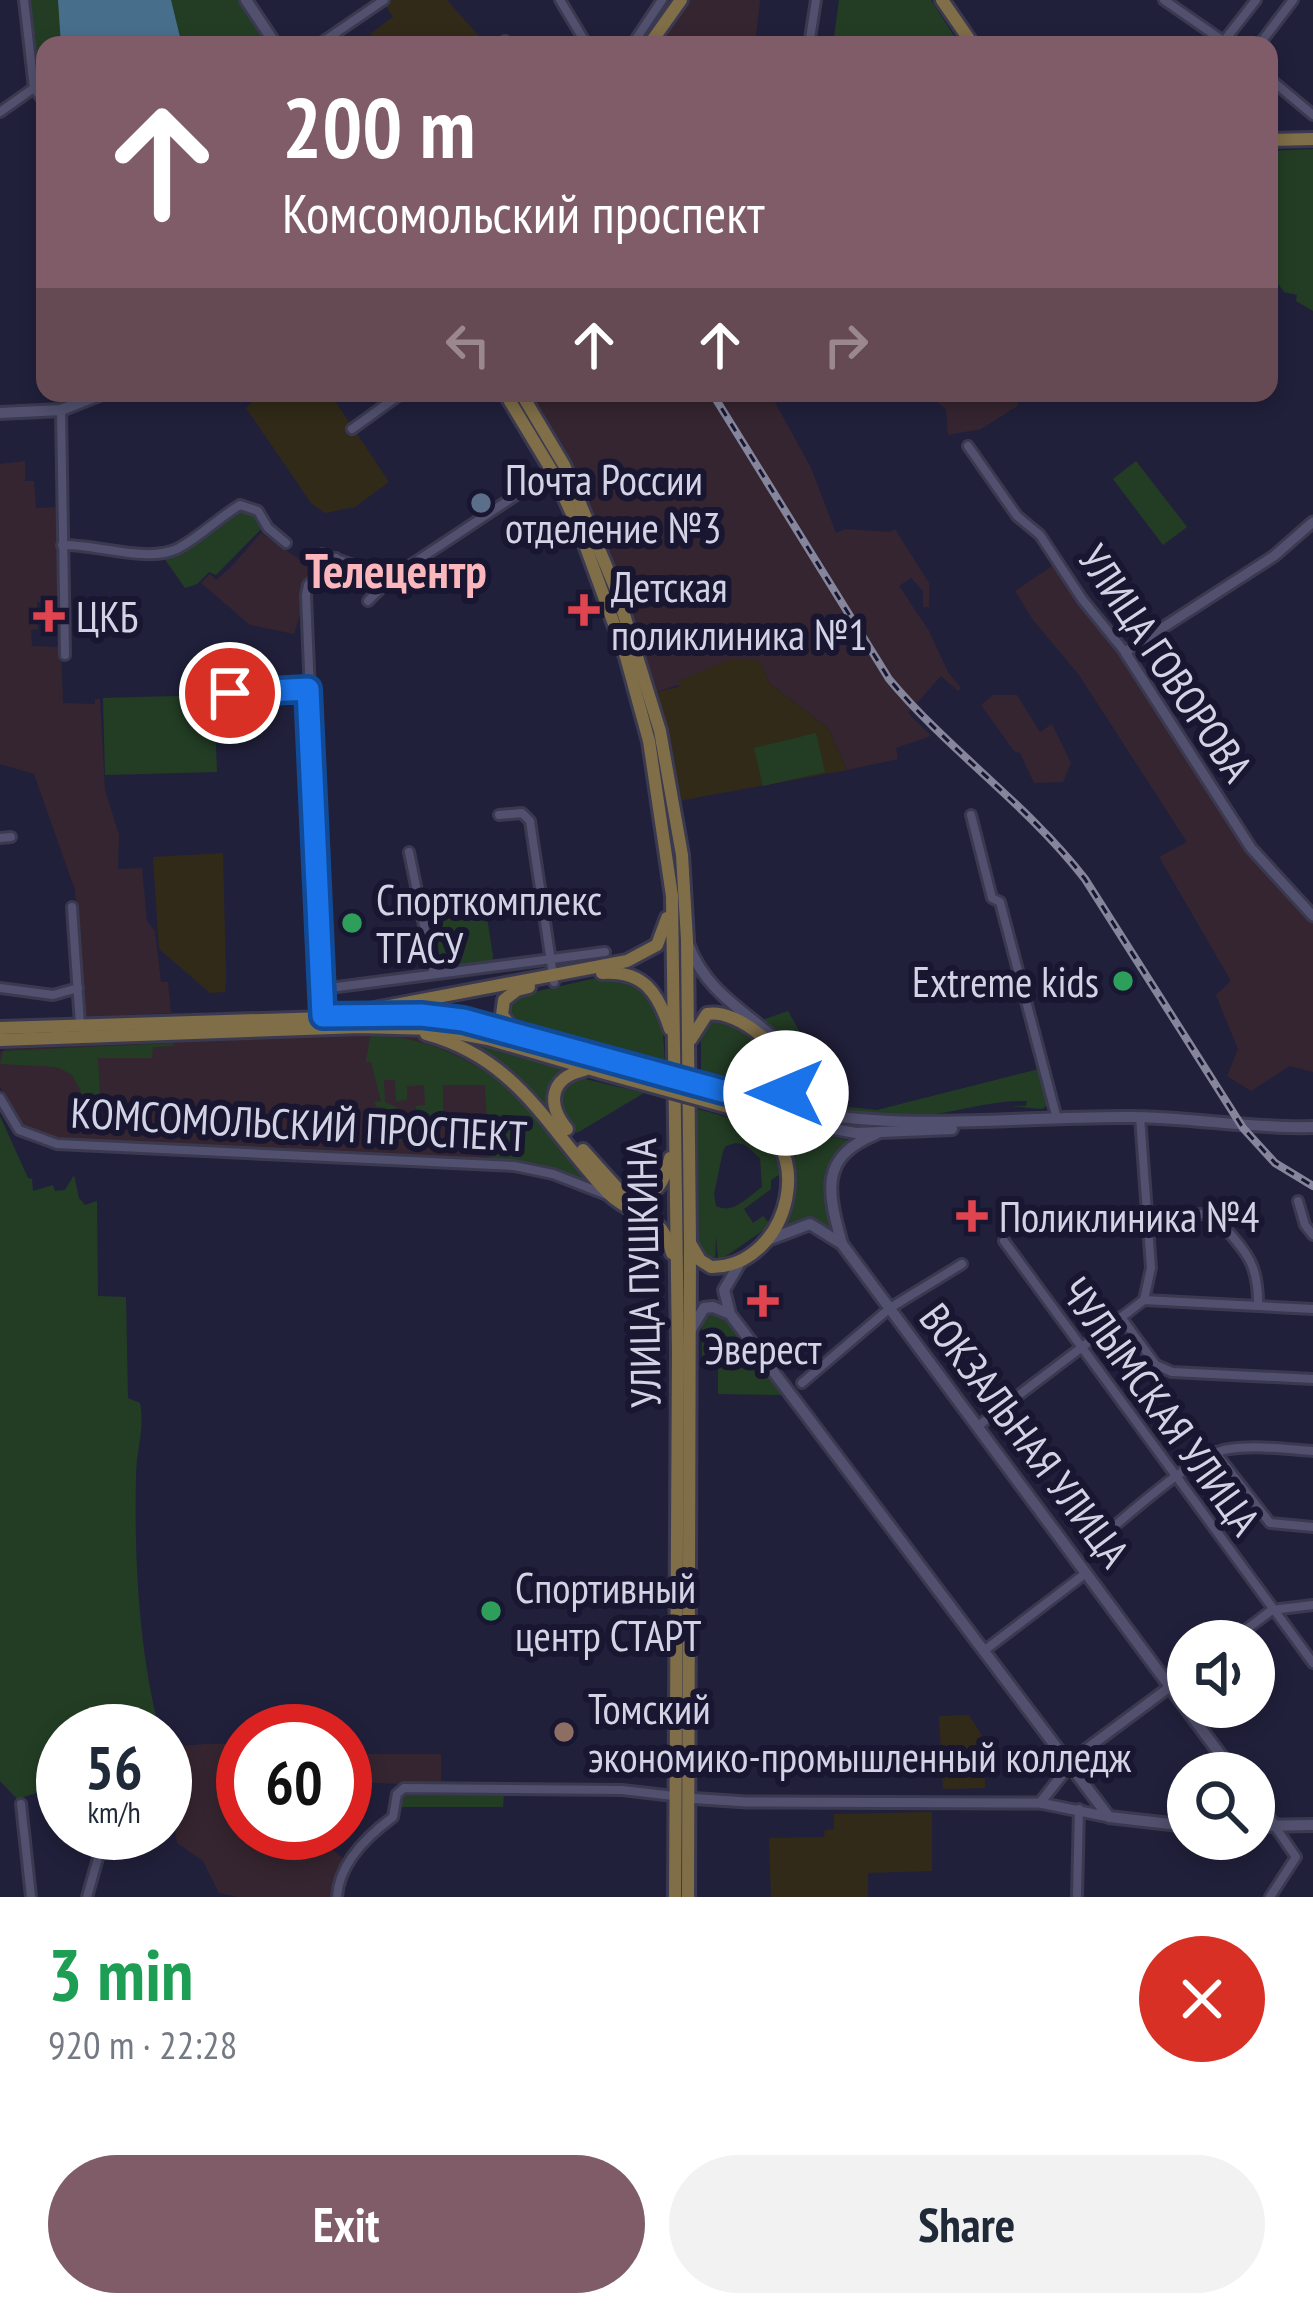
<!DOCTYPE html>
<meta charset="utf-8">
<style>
body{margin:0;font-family:"PT Sans Narrow",sans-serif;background:#f2f2f3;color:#1f2937;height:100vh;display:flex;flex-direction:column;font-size:45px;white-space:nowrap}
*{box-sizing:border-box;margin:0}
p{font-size:39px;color:#747a83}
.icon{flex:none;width:66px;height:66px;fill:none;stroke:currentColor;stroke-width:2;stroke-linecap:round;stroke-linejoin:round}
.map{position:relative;height:1897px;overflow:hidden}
.details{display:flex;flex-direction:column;background:#fff;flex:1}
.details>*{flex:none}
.top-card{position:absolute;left:36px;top:36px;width:1242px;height:366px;border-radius:24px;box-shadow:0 6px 18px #0003;background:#7f5c68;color:#fff;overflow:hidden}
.buttons{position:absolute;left:1167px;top:1620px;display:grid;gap:24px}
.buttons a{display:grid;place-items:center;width:108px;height:108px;border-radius:50%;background:#fff;box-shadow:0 6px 18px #0003;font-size:60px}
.speed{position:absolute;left:36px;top:1704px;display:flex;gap:24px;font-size:60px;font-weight:700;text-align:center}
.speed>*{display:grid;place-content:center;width:156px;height:156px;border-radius:50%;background:#fff;box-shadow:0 6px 18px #0003;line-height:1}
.speed small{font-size:30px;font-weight:400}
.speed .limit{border:18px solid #d22;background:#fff;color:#111}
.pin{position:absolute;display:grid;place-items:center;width:102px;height:102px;color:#fff;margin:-51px;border:6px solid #fff;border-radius:50%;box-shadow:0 3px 12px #0007}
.me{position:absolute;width:132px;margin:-66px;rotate:270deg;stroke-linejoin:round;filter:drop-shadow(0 0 9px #0008)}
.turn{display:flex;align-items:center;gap:42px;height:252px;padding:0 48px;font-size:54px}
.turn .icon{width:156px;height:156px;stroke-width:2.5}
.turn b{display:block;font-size:84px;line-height:102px}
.lanes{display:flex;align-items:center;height:114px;padding:0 48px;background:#0003;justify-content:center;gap:60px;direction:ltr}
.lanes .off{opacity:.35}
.round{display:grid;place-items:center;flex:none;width:126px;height:126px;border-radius:63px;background:#f2f2f3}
.head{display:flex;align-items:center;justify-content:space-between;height:204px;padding:0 48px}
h1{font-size:72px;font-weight:800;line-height:90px;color:#1e9e55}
.primary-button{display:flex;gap:24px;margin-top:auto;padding:24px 48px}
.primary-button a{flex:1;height:138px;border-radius:72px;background:#7f5c68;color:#fff;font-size:48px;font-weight:800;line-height:138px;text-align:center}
.primary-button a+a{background:#f2f2f3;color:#1f2937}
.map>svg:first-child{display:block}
.industrial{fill:#352530}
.education{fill:#312a19}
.green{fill:#233d24;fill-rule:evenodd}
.water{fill:#476f8c}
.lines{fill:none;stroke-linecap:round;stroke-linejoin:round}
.minor-casing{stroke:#3b3950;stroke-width:14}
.tertiary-casing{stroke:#3b3950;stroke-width:15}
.secondary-casing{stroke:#3b3950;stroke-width:16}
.primary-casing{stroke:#3b3950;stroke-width:18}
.minor{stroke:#51516f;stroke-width:8}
.tertiary{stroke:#51516f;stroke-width:9}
.secondary{stroke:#51516f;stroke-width:10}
.primary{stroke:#7f6e47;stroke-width:12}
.rail-casing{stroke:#85859b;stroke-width:8}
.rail{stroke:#181630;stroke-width:3;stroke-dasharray:9;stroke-linecap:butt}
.primary-bridge-casing{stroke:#3b3950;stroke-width:18;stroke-linecap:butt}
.primary-bridge{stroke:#7f6e47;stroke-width:12}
.route-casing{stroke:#114b97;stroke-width:30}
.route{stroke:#1a73e8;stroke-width:21}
.service-dot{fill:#5c6f8a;stroke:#181630;stroke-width:4.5}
.health-dot{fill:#e0444e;stroke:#181630;stroke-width:4.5}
.leisure-dot{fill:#2e9e5b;stroke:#181630;stroke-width:4.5}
.education-dot{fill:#8d6e63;stroke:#181630;stroke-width:4.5}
.labels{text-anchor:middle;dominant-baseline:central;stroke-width:12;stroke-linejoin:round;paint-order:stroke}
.poi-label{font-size:42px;fill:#d2d3e5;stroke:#181630;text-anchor:start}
.street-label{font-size:42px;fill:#d2d3e5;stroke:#181630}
.quarter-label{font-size:48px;font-weight:bold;fill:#fbb7bc;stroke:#181630}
</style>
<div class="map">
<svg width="1313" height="1897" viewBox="0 0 1313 1897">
<rect width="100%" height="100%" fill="#21203b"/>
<g class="industrial">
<path d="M689,0H760L755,45H659Z"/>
<path d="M527,393H770L811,468L836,533L845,529L890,532L895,529L929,583V607H923V591L911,578L899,586L929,631L948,672L961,688L958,691L941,676L908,713L931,736L896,748L898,759L847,770L828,728L769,683L762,665L755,660L656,692L601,533L550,429Z"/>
<path d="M911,393H1011L1019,405L981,429L948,435L946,409L934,400H912Z"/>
<path d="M25,461V481H34L36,508L59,507L60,601L37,602L38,629L31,630L32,646L61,647L63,703L95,704V699H100L105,790L119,835L118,869L142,868L147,921L155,931L161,982H168L171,1013L83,1017L75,890L34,774L0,764V464Z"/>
<path d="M261,533L315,570L300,598L303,605L294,634L250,625L201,583L210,574L216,580L230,568Z"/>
<path d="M1055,564L1121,655L1247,850L1313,922V1072L1290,1066L1251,1091L1227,1076L1238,1049L1216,995L1231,981L1159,857L1187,842L1079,675L1033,620L1015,591Z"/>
<path d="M993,695H1017L1040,732L1052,724L1071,763L1063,782L1034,783L1020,753L1014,751L981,705Z"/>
<path d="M362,1033L405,1035L450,1046L506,1079L594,1186L553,1169L512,1161L50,1137L17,1122L0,1087V1052L6,1049Z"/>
<path d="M205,1744H243V1833H317V1838L346,1860L337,1876L335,1897H239L219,1893L203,1861L177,1843L172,1808L167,1747Z"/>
<path d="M358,1754H441V1786L354,1782Z"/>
</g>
<g class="education">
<path d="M388,0H447L487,45H378L370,34L393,17L384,3Z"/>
<path d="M261,393H330L389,482L355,507L325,513L311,503L246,408Z"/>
<path d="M731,659L755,660L762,665L769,683L828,728L847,770L679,801L671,741L656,692L679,687L678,681Z"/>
<path d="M223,853L226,978L225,992L210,993L159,949L153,857Z"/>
<path d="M969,1715L984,1739L985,1788L943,1789L939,1716Z"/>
<path d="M932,1812V1871L868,1873V1897H771L769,1838L824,1837L825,1830L834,1829V1814Z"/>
</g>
<g class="green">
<path d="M27,0H238L267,45H45V89L40,82L37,84Z"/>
<path d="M839,0H931L960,45H833Z"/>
<path d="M1313,149V311L1296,301L1297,295L1284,292L1269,272V151Z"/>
<path d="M1136,461L1187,527L1163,545L1113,479Z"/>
<path d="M241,508H250L262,528L216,575L209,572L197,584L185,588L162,555L199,539Z"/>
<path d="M214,695L217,772L105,775L103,698Z"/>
<path d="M816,733L825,772L763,786L754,748Z"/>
<path d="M459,888L471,900L478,917H487L493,956L492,961L447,968L446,960H440L431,893Z"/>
<path d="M605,976C663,984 662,1013 665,1064L529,1025L527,1029L517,1026L508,1014L509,1001L516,996Z"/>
<path d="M788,1011L841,1106L877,1110L1039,1069L1048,1105L1042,1109L1011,1106H1026L1027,1101C999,1100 970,1108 942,1113C909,1118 870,1116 837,1108L819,1087L799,1052L762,1020Z"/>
<path d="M715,1019C749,1023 771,1053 789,1079L780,1091L766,1093L701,1074V1036Z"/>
<path d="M376,1035C469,1041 542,1104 588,1182L536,1165L489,1159L485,1085H443V1126C427,1126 416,1124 416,1106L425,1105L424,1085L407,1086V1100L396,1101L395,1080H384L385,1102L401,1110L402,1141H398L396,1125L384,1107H377L374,1102L381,1101L371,1062H366L370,1037Z"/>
<path d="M460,1040L570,1068L551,1085V1112L509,1069Z"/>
<path d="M173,1043L174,1046L153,1047L152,1058H98L102,1131L72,1075L57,1067L0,1064L3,1051Z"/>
<path d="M577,1077L644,1093L577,1133L558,1105L560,1088Z"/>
<path d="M697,1109C732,1118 784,1128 779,1175L771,1180V1189L744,1209L753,1223L763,1216L771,1225L722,1259H718L716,1236L715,1262L704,1257L698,1243ZM736,1143L745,1145L760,1158L762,1187C748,1197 733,1215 716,1206L714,1194L723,1151L726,1146Z"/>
<path d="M0,1116L28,1178L32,1179L33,1191L53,1185L55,1191L65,1190L74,1175L79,1198L85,1205L97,1201L98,1296L126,1297L128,1398L140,1403C145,1430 136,1451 136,1477C134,1556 139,1655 160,1731H63V1785L17,1799L0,1781Z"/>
<path d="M773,1126L852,1141C819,1167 830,1198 836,1235L814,1221L778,1233C803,1199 795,1160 773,1126Z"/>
<path d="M708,1313L724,1315L784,1395L718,1394V1359L702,1358V1320Z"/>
<path d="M408,1790L500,1791L504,1794L503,1807H398L403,1792Z"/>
</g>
<path class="water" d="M58,0H171L182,45H61Z"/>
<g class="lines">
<defs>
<g id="minor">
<path d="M24,0L34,88L45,103"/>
<path d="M560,0L587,45"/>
<path d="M1164,0L1229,45"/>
<path d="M505,41L507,45"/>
<path d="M1224,41L1256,0"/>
<path d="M318,45L384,0"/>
<path d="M632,45L662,0"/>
<path d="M809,45L816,0"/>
<path d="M1259,45L1293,0"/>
<path d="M1269,78L1313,115"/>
<path d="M0,112L34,88"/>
<path d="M61,410L65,655"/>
<path d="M352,429L402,393"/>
<path d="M968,446L1017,516L1040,535L1082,599L1125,652"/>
<path d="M62,545C97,544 146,563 177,549C200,537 218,518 240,505L258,511L268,528L286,543"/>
<path d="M322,554L391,578"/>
<path d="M368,601L391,578L551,472"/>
<path d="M230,693L309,689"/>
<path d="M499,815L522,813L530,821L554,982"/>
<path d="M971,815L992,898L1000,902L1057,1119"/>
<path d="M0,838L11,837"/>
<path d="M409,852L434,974"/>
<path d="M72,907L80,1024"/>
<path d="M0,988L53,995L78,988"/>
<path d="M322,989L605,952"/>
<path d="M323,1015L306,595L308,585L336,558"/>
<path d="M0,1098L19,1130L57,1144L514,1166L553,1174L607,1195"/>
<path d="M1140,1117L1151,1268L1144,1300"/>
<path d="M1298,1201L1305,1225L1313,1235"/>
<path d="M1147,1215L1213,1214C1242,1249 1259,1258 1258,1306"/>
<path d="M1004,1241L1313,1663"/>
<path d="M1121,1317L1156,1365L1172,1372L1313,1379"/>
<path d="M802,1383L890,1308L962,1264"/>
<path d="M978,1426L1144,1300L1313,1309"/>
<path d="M1215,1452L1270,1523L1313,1527"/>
<path d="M1092,1545C1122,1521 1192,1454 1229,1449C1256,1445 1286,1449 1313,1451"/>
<path d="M1231,1641L1272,1610L1313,1605"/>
<path d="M985,1650L1086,1573"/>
<path d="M1171,1686L1188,1674"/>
<path d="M21,1804L31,1897"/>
<path d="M87,1897L100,1851L117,1833"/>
<path d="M337,1897C339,1864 367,1836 393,1817L397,1794L404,1788L622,1790L674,1796"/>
<path d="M1077,1897L1079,1809"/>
<path d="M1270,1897L1296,1857L1274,1825"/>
</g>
<g id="tertiary">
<path d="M1313,522L1274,556L1125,652L1251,848L1313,916"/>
<path d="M687,1798L746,1802L1040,1803L1109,1817"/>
<path d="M1040,1803L1077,1756L1171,1686"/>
</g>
<g id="secondary">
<path d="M246,0L276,45"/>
<path d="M0,413L61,410L104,393"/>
<path d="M689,946C708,998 759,1018 794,1057C813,1077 816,1103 840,1118"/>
<path d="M762,1102C889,1136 1001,1116 1129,1117C1191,1117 1251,1129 1313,1127"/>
<path d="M752,1114L856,1133L952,1129"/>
<path d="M876,1134C818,1157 828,1193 842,1244L1234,1773"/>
<path d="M765,1241L810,1224L839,1242"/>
<path d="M741,1261L724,1290L730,1314L1109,1817L1188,1826"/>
<path d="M692,1328L704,1308L713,1307L730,1314"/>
<path d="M1254,1800L1274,1825"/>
<path d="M1254,1826L1313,1825"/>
</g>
<g id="primary">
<path d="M942,0L973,45"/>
<path d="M649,45L681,0"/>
<path d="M1269,140L1313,139"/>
<path d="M505,393L552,471L580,531L626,657L649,741L672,896L678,1353L675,1897"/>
<path d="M521,393L564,465L617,592L660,731L682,855L687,940L690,1242L688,1897"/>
<path d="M602,973C644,970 658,993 670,1029"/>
<path d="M374,1009L627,961L657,945L667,918"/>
<path d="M0,1028L421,1015L463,1020L602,1058"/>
<path d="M514,1030L502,1015L504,1000L517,990L529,987"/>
<path d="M426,1034C518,1059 547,1128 607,1192C632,1218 661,1209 672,1253"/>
<path d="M691,1039L707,1014C738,1008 792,1054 790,1085C776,1108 753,1099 732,1093"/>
<path d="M0,1040L361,1027L433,1029L488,1039L601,1072"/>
<path d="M567,1129C546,1103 550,1078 584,1070"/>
<path d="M583,1150L618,1189L632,1196C658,1197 665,1180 670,1158"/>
<path d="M690,1243L700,1260L711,1267C790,1268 826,1135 732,1108"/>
</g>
</defs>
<use href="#minor" class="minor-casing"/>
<use href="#tertiary" class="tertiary-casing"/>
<use href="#secondary" class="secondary-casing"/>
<use href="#primary" class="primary-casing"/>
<use href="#minor" class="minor"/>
<use href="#tertiary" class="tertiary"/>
<use href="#secondary" class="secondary"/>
<use href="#primary" class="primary"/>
<defs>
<path id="rail" d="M712,393L889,679C949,751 1027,804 1085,879L1243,1128L1275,1163L1313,1186"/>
</defs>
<use href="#rail" class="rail-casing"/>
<use href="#rail" class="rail"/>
<defs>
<g id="primary-bridge">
<path d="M602,1058L732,1093"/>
<path d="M601,1072L732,1108"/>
</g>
</defs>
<use href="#primary-bridge" class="primary-bridge-casing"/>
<use href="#primary-bridge" class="primary-bridge"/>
</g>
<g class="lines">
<defs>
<path id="route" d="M230,693L308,689L323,1016L421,1015L463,1020L759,1101L786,1093"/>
</defs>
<use href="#route" class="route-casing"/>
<use href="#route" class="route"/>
</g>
<circle class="service-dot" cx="481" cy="503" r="12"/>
<g class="health-dot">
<path d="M578 592h12v12h12v12h-12v12h-12v-12h-12v-12h12z"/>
<path d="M43 598h12v12h12v12h-12v12h-12v-12h-12v-12h12z"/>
<path d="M966 1198h12v12h12v12h-12v12h-12v-12h-12v-12h12z"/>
<path d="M757 1283h12v12h12v12h-12v12h-12v-12h-12v-12h12z"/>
</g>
<g class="leisure-dot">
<circle cx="352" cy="923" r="12"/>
<circle cx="1123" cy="981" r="12"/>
<circle cx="491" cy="1611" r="12"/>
</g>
<circle class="education-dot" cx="564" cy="1732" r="12"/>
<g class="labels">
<g class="poi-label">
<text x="505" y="479">Почта России<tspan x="505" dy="48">отделение №3</tspan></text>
<text x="611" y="586">Детская<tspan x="611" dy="48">поликлиника №1</tspan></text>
<text x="76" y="616">ЦКБ</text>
<text x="376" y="899">Спорткомплекс<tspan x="376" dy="48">ТГАСУ</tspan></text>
<text x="1099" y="981" text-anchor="end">Extreme kids</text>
<text x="999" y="1216">Поликлиника №4</text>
<text x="763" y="1348" text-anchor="middle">Эверест</text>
<text x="515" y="1587">Спортивный<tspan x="515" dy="48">центр СТАРТ</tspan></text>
<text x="588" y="1708">Томский<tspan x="588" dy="48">экономико-промышленный колледж</tspan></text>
</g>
<g class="street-label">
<text transform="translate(1166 663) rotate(56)">УЛИЦА ГОВОРОВА</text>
<text transform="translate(299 1124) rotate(3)">КОМСОМОЛЬСКИЙ ПРОСПЕКТ</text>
<text transform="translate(643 1273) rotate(-91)">УЛИЦА ПУШКИНА</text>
<text transform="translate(1161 1406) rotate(54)">ЧУЛЫМСКАЯ УЛИЦА</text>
<text transform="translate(1025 1435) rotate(53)">ВОКЗАЛЬНАЯ УЛИЦА</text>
</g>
<g class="quarter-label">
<text x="396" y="570">Телецентр</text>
</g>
</g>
</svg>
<div class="buttons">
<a><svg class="icon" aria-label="sound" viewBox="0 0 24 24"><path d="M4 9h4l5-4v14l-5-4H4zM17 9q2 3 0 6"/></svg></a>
<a><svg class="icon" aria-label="search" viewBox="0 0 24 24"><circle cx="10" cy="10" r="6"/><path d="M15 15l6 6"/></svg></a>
</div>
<div class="speed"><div>56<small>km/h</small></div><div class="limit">60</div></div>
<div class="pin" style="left:230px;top:693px;background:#d93025"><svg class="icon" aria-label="arrive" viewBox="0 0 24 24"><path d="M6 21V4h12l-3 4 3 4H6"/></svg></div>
<svg class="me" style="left:786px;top:1093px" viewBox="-20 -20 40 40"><circle r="19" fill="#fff"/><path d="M0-13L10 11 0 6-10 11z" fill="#1a73e8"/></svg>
<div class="top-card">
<div class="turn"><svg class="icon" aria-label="ahead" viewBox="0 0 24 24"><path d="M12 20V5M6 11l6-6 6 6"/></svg><div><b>200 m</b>Комсомольский проспект</div></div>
<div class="lanes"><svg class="icon off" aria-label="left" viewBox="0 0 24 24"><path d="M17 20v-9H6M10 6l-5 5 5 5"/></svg><svg class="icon" aria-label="ahead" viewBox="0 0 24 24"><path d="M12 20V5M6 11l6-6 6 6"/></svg><svg class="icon" aria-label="ahead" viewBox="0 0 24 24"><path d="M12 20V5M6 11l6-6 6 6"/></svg><svg class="icon off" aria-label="right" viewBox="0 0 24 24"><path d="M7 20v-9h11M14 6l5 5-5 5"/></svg></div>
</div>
</div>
<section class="details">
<div class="head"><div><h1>3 min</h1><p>920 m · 22:28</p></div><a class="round" style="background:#d93025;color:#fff"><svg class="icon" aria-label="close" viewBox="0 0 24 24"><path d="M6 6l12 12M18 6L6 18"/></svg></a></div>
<div class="primary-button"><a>Exit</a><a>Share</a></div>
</section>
